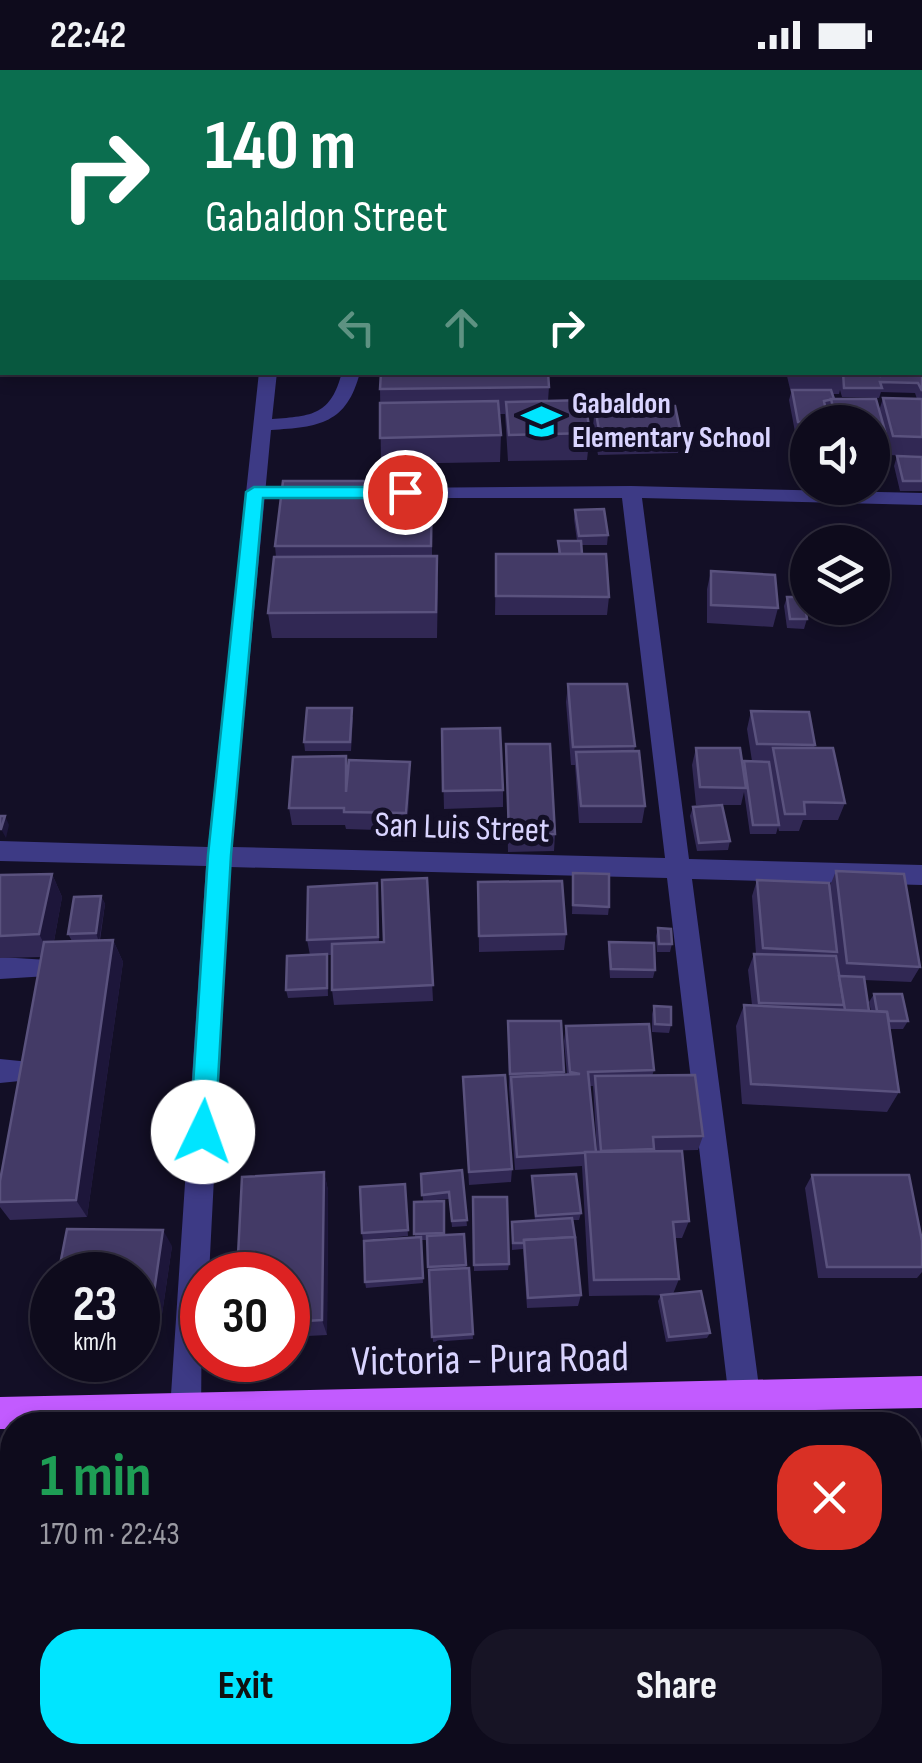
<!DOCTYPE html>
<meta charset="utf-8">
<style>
body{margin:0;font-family:"Sofia Sans Condensed",sans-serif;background:#171425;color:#f1f3f6;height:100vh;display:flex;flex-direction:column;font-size:38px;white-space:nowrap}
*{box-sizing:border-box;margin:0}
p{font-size:32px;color:#9b9ba3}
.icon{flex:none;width:55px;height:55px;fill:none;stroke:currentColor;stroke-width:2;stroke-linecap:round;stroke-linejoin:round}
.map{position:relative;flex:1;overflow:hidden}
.sheet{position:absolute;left:0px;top:1342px;width:922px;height:352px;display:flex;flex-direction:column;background:#0e0b1c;border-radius:40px 40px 0 0;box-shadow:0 5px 15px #0003,0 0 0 2px #2e2b3b}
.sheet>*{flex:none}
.top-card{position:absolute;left:0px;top:0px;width:922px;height:305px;box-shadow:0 5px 15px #0003,0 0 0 2px #2e2b3b;background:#0b6e4f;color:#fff;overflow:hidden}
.tools{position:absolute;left:790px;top:335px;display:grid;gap:20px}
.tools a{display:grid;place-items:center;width:100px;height:100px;border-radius:50%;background:#0e0b1c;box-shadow:0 5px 15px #0003,0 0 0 2px #2e2b3b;font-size:50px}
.speed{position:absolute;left:30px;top:1182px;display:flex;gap:20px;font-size:50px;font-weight:700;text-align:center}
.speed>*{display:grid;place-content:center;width:130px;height:130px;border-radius:50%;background:#0e0b1c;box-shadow:0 5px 15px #0003,0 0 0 2px #2e2b3b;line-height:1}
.speed small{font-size:25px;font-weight:400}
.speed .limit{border:15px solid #d22;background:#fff;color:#111}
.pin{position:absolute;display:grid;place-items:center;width:85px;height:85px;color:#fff;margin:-42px;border:5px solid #fff;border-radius:50%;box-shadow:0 2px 10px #0007}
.me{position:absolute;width:110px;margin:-55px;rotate:3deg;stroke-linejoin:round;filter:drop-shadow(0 0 8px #0008)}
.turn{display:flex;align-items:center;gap:35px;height:210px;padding:0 40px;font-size:45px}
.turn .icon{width:130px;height:130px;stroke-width:2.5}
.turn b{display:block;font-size:70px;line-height:85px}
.lanes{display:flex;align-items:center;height:95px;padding:0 40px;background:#0003;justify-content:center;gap:50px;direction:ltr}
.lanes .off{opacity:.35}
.round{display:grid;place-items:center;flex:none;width:105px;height:105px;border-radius:40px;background:#171425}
.summary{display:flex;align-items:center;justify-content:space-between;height:170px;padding:0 40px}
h1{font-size:60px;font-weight:700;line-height:75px;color:#1e9e55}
.action{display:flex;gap:20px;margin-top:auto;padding:20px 40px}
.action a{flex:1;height:115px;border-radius:40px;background:#00e5ff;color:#111;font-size:40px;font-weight:700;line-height:115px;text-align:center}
.action a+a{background:#171425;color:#f1f3f6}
.status{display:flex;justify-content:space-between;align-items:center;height:70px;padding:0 50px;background:#0e0b1c;direction:ltr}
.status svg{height:28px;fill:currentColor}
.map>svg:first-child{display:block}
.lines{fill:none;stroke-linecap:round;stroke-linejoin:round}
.minor{fill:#3d3a85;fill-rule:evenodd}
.major{fill:#c25bff;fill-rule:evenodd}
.wall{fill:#312854;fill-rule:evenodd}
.shaded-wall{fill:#1d163a}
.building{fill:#433a66;stroke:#5a527e;stroke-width:2.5}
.route{fill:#00e5ff;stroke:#0095a6;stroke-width:2.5}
.labels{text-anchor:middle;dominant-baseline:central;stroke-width:10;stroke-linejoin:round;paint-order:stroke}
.far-poi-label{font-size:30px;font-weight:bold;fill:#d9d4ff;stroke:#130f26;text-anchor:start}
.street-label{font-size:35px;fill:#d9d4ff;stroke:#130f26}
.near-street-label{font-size:42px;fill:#d9d4ff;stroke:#130f26}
</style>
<div class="status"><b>22:42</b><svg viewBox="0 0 49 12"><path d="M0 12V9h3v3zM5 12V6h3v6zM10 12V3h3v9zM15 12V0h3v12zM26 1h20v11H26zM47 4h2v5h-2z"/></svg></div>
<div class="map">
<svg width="922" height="1693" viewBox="0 0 922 1693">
<rect width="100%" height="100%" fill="#130f26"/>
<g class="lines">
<g class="minor">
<rect x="303" y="0" width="14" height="2"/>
<rect x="358" y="0" width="14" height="2"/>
<rect x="576" y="0" width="14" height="2"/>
<rect x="0" y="10" width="2" height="8"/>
<rect x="920" y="27" width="2" height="8"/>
<rect x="0" y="155" width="2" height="10"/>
<rect x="920" y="164" width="2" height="10"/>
<path d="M259,302H277L272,349C313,346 331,345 342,302H360C347,354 319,357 271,360L232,777L665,788L622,428H400L393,426V418L631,416L922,423V435L642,428L689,789L922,795V815L692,809L764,1355H732L667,808L230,797L209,1205H202L201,1355H169L206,796L0,791V771L208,777Z"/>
<path d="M0,887L48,890L52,898L48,906L0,909Z"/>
<path d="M0,989L30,992L34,1001L30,1010L0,1013Z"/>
<rect x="144" y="1682" width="36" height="11"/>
<path d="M773,1682H809L811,1693H775Z"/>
</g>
<path class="major" d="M922,1306V1338L12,1355V1359H0V1327Z"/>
</g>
<g class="wall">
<path d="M0,0H25L24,2H2V10H0Z"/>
<path d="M41,0H74L73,2H42Z"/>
<path d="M128,0H200L199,2H128Z"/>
<rect x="203" y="0" width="44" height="2"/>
<path d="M249,0H293L292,2H249Z"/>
<rect x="499" y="0" width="67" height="2"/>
<path d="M605,0H662V2H606Z"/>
<path d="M890,0H922V15L920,14V2H891Z"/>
<rect x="0" y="24" width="2" height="123"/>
<rect x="920" y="88" width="2" height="61"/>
<rect x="920" y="220" width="2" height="61"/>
<path d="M922,283V386L887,385L884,375L880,387H872V352H808V362H795L789,330L791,323L786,302H920ZM840,320L842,327L879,328L881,322L915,323L917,329L883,328L879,341L834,329L832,324H839Z"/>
<path d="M549,317L548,331L590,363L587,390L508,391L505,344H499L501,365L500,392L381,394L380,319Z"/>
<path d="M595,337L681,364L678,383L598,385L593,356Z"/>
<path d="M897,386L922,387V421H900L894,396Z"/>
<path d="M432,411V486L438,512L437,568H272L268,543L276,487L275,476Z"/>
<path d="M575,440L608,465L607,475H581L582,484L609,527L607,545H495L496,484H558V471H577L574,449Z"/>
<path d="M711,501L778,538L773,557L707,553V519Z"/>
<path d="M787,527L807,549L804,559L787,558L784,536Z"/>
<path d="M568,614L635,676L634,681L645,736L642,753H579L575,695H571L566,632Z"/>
<path d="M751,641L815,675L814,678L845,733L838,750H803L799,761H779L778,757L776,764H750L744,722L741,735H722L730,771L728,780L697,781L690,746L693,737L720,735H696L692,695L696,678L743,696L744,691H752L747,659Z"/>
<path d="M353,647L351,681H305L304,672Z"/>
<path d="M442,659L503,720V737L444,739Z"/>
<path d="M506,674L555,764L554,781L508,782Z"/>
<path d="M348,704L410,709L407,761L346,759L345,755H292L289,738Z"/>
<path d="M836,801L920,897L911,912L864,910L869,941H871L869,932L874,924L908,951L903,959H890L899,1022L887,1042L742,1034L736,956L744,935H752L748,900L754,884H756L752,826L757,810L829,818Z"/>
<path d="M573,803L609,837L608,845L572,844Z"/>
<path d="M52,804L62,827L54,871H72L68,864L101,826L105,834L100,870H113L123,892L87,1147L10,1150L0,1137V1111L41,887L0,888V805Z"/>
<path d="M427,808L433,931L334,935L332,920V885H327L328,926L288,928L286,920L310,885L307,870L377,813L379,872H384Z"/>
<path d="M478,812L566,864L564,880L479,882Z"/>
<path d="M658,858L672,874L670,882H657L656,866Z"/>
<path d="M609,872L655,900L653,908H610L608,880Z"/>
<path d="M654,936L671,955L669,963L652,962V944Z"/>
<path d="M508,951H561L564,1005H567L564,971L566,956L654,1000L652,1006L703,1066L698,1080L653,1081L689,1151L682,1168H675L679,1209L673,1224L710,1263L707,1268L666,1272L658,1231L661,1225H666L589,1226L582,1096L515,1100L509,1018ZM589,1016H593L597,1082H596Z"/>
<path d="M463,1007L512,1099L511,1112L469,1115Z"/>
<path d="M462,1100L467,1156L452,1157L449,1129L423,1131L421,1104Z"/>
<path d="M324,1102L328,1120L327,1265L288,1267V1205Z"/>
<path d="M812,1105L922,1171V1202L917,1208H818L805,1118Z"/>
<path d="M532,1106L581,1143L579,1150H573L581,1225L578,1236L527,1238L523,1179L512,1180V1158L535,1151Z"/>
<path d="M405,1114L408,1166L363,1170L362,1163Z"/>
<path d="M473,1127L509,1194L508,1200L474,1201Z"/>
<path d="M444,1131V1165L464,1164L466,1198H469L473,1269L433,1272L427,1170H421L423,1213L366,1218L365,1212L415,1168L414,1132Z"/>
<path d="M172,1176L161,1251L138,1250V1205Z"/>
<path d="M12,1408V1565L0,1566V1409Z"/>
<rect x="910" y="1411" width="12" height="100"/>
<path d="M853,1682H910L922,1693H855Z"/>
</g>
<g class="shaded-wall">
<path d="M410,692V709L407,761L406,743Z"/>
<path d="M5,746L9,755L6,768L1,759Z"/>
<path d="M52,804L62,827L51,887L39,864Z"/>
<path d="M101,826L105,834L99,872L96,863Z"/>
<path d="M113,870L123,892L87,1147L76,1130Z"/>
<path d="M324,1102L328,1120L327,1265L322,1250Z"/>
<path d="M163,1160L172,1176L161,1251L152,1236Z"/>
<path d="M12,1473V1564L2,1561Z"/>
</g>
<g class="building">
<path d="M322,0H357V2H321Z"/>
<rect x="366" y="0" width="30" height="2"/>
<path d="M403,0H433V2H402Z"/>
<rect x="676" y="0" width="17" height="2"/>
<path d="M699,0H716V2H700Z"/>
<rect x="0" y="24" width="2" height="18"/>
<rect x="0" y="55" width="2" height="13"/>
<path d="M2,83V128H0V88Z"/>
<rect x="920" y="88" width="2" height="42"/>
<path d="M920,220H922V255L920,249Z"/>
<path d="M920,283H922V321L918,313L880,312L882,318H844L843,302H879L881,307L880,302H920Z"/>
<path d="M381,302H548L549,317L380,319Z"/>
<path d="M794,302H843L844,305L795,304Z"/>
<path d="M792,320H831L834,329L824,331L828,352H798Z"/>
<path d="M883,328L922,329V367L893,366Z"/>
<path d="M831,329H876L887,368H872V352H853L852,350H836Z"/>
<path d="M585,330L590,363L509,365L506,332Z"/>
<path d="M498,331L501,365L380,368V333Z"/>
<path d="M675,336L681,364L600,366L595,337Z"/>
<path d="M897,386L922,387V411H903Z"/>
<path d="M283,411H432L431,476H275Z"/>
<path d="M604,439L608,465L579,466L575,440Z"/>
<path d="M558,471H581L582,484H560Z"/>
<path d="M496,484H606L609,527L496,526Z"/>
<path d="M437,486L436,542L268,543L274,487Z"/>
<path d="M711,501L775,505L778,538L711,535Z"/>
<path d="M787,527H804L807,549H790Z"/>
<path d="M568,614H627L635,676L573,677Z"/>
<path d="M307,638H352L350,672H304Z"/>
<path d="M751,641L809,642L815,675L757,674Z"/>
<path d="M500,658L503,720L443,721L442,659Z"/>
<path d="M506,674H550L555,764L509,765Z"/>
<path d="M696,678H740L746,718L700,717Z"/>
<path d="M773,678H833L845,733L804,732L805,744H785Z"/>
<path d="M639,681L645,736H581L576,682Z"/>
<path d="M346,686V722L349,690L410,692L406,743L344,742V738H289L293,687Z"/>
<path d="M744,691L769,692L779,755H753Z"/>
<path d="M722,735L730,771L699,773L693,737Z"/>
<path d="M0,746H5L1,759H0Z"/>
<path d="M836,801L904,804L920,897L847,893Z"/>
<path d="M573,803L609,804V837L573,835Z"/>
<path d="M52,804L39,864L0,866V805Z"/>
<path d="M427,808L433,915L332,920V874L384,872L382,810Z"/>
<path d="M757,810L829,813L837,882L763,878Z"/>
<path d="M562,811L566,864L479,866L478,812Z"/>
<path d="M377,813L378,867L307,870L308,817Z"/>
<path d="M101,826L96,863L68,864L74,827Z"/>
<path d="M658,858L671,859L672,874H659Z"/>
<path d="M113,870L76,1130L0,1132V1111L44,872Z"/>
<path d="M609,872L654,873L655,900L611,899Z"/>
<path d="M327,884V918L286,920L287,886Z"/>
<path d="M754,884L836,886L844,935L759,933Z"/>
<path d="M839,906L864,907L869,941L845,940Z"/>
<path d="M874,924H902L908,951H889L887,942L877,941Z"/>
<path d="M744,935L887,942L899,1022L751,1014Z"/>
<path d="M654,936L671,937V955L655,954Z"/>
<path d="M508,951H561L564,1002L510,1004Z"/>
<path d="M649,954L654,1000L588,1002L596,1082L517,1087L511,1007L580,1004L570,1002L566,956Z"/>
<path d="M505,1005L512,1099L469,1102L463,1007Z"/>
<path d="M695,1005L703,1066L653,1067L654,1079L601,1081L595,1006Z"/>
<path d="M682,1081L689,1151L673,1152L679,1209L594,1210L585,1082Z"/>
<path d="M462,1100L467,1150L452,1151L449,1122L422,1125L421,1104Z"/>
<path d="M324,1102L322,1250L288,1252V1205H237L242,1107Z"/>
<path d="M576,1104L581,1143L536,1146L532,1106Z"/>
<path d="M812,1105H909L922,1171V1197H827Z"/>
<path d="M405,1114L408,1160L362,1163L360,1117Z"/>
<path d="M473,1127H507L509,1194L474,1195Z"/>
<path d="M444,1131V1163L414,1164V1132Z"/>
<path d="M572,1148L575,1167L524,1170V1173H513L512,1152Z"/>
<path d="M67,1159L163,1160L152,1236H138V1205H58Z"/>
<path d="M464,1164L466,1195L428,1197L427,1166Z"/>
<path d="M421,1167L423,1208L365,1212L364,1171Z"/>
<path d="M575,1167L581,1225L528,1228L524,1170Z"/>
<path d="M469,1198L473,1264L432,1267L429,1200Z"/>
<path d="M701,1221L710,1263L669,1267L661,1225Z"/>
<path d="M12,1408V1473L2,1561L0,1562V1409Z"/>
<rect x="910" y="1411" width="12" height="95"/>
<path d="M922,1523V1633H910V1524Z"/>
<path d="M12,1571V1653L0,1654V1572Z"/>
<path d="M922,1658V1693H866L864,1682H910V1659Z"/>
<path d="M219,1682H249L219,1685Z"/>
<path d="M336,1682H395L396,1693H224Z"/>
</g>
<path class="route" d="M254,417H405L414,422L405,428H263L231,785L215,1062L212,1070L203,1074L194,1070L190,1062L208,785L246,422Z"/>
<defs>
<symbol id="school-bare" viewBox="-9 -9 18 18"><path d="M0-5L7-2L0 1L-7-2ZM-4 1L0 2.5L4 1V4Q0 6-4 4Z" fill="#00e5ff" stroke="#130f26" stroke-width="2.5" paint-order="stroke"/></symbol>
</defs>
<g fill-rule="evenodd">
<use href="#school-bare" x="514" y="324" width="55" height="55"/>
</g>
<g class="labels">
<g class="far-poi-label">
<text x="572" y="334">Gabaldon<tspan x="572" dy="34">Elementary School</tspan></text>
</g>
<g class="street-label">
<text transform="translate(462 758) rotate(2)">San Luis Street</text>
</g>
<g class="near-street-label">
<text transform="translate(490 1290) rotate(-1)">Victoria - Pura Road</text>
</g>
</g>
</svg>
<div class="tools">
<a><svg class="icon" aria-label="sound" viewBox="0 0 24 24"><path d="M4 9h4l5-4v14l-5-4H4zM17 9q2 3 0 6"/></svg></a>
<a><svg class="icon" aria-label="layers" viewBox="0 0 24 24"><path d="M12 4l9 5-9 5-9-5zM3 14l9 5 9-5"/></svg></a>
</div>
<div class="speed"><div>23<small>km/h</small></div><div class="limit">30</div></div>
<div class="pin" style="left:405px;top:422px;background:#d93025"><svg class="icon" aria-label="arrive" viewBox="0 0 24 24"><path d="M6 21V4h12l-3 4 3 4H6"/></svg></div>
<svg class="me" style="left:203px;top:1062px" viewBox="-20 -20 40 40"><circle r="19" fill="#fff"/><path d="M0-13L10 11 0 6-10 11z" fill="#00e5ff"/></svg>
<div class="top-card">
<div class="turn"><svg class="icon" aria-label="right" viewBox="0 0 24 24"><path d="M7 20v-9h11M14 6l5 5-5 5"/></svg><div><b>140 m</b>Gabaldon Street</div></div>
<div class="lanes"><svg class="icon off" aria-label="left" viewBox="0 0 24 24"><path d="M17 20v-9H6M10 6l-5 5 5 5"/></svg><svg class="icon off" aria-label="ahead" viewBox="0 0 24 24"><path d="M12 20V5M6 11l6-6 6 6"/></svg><svg class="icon" aria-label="right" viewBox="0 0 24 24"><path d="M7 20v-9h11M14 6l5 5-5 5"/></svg></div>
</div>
<section class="sheet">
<div class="summary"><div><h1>1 min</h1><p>170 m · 22:43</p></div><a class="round" style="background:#d93025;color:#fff"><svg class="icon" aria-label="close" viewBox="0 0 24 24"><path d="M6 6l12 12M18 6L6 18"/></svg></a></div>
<div class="action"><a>Exit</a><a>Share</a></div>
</section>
</div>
